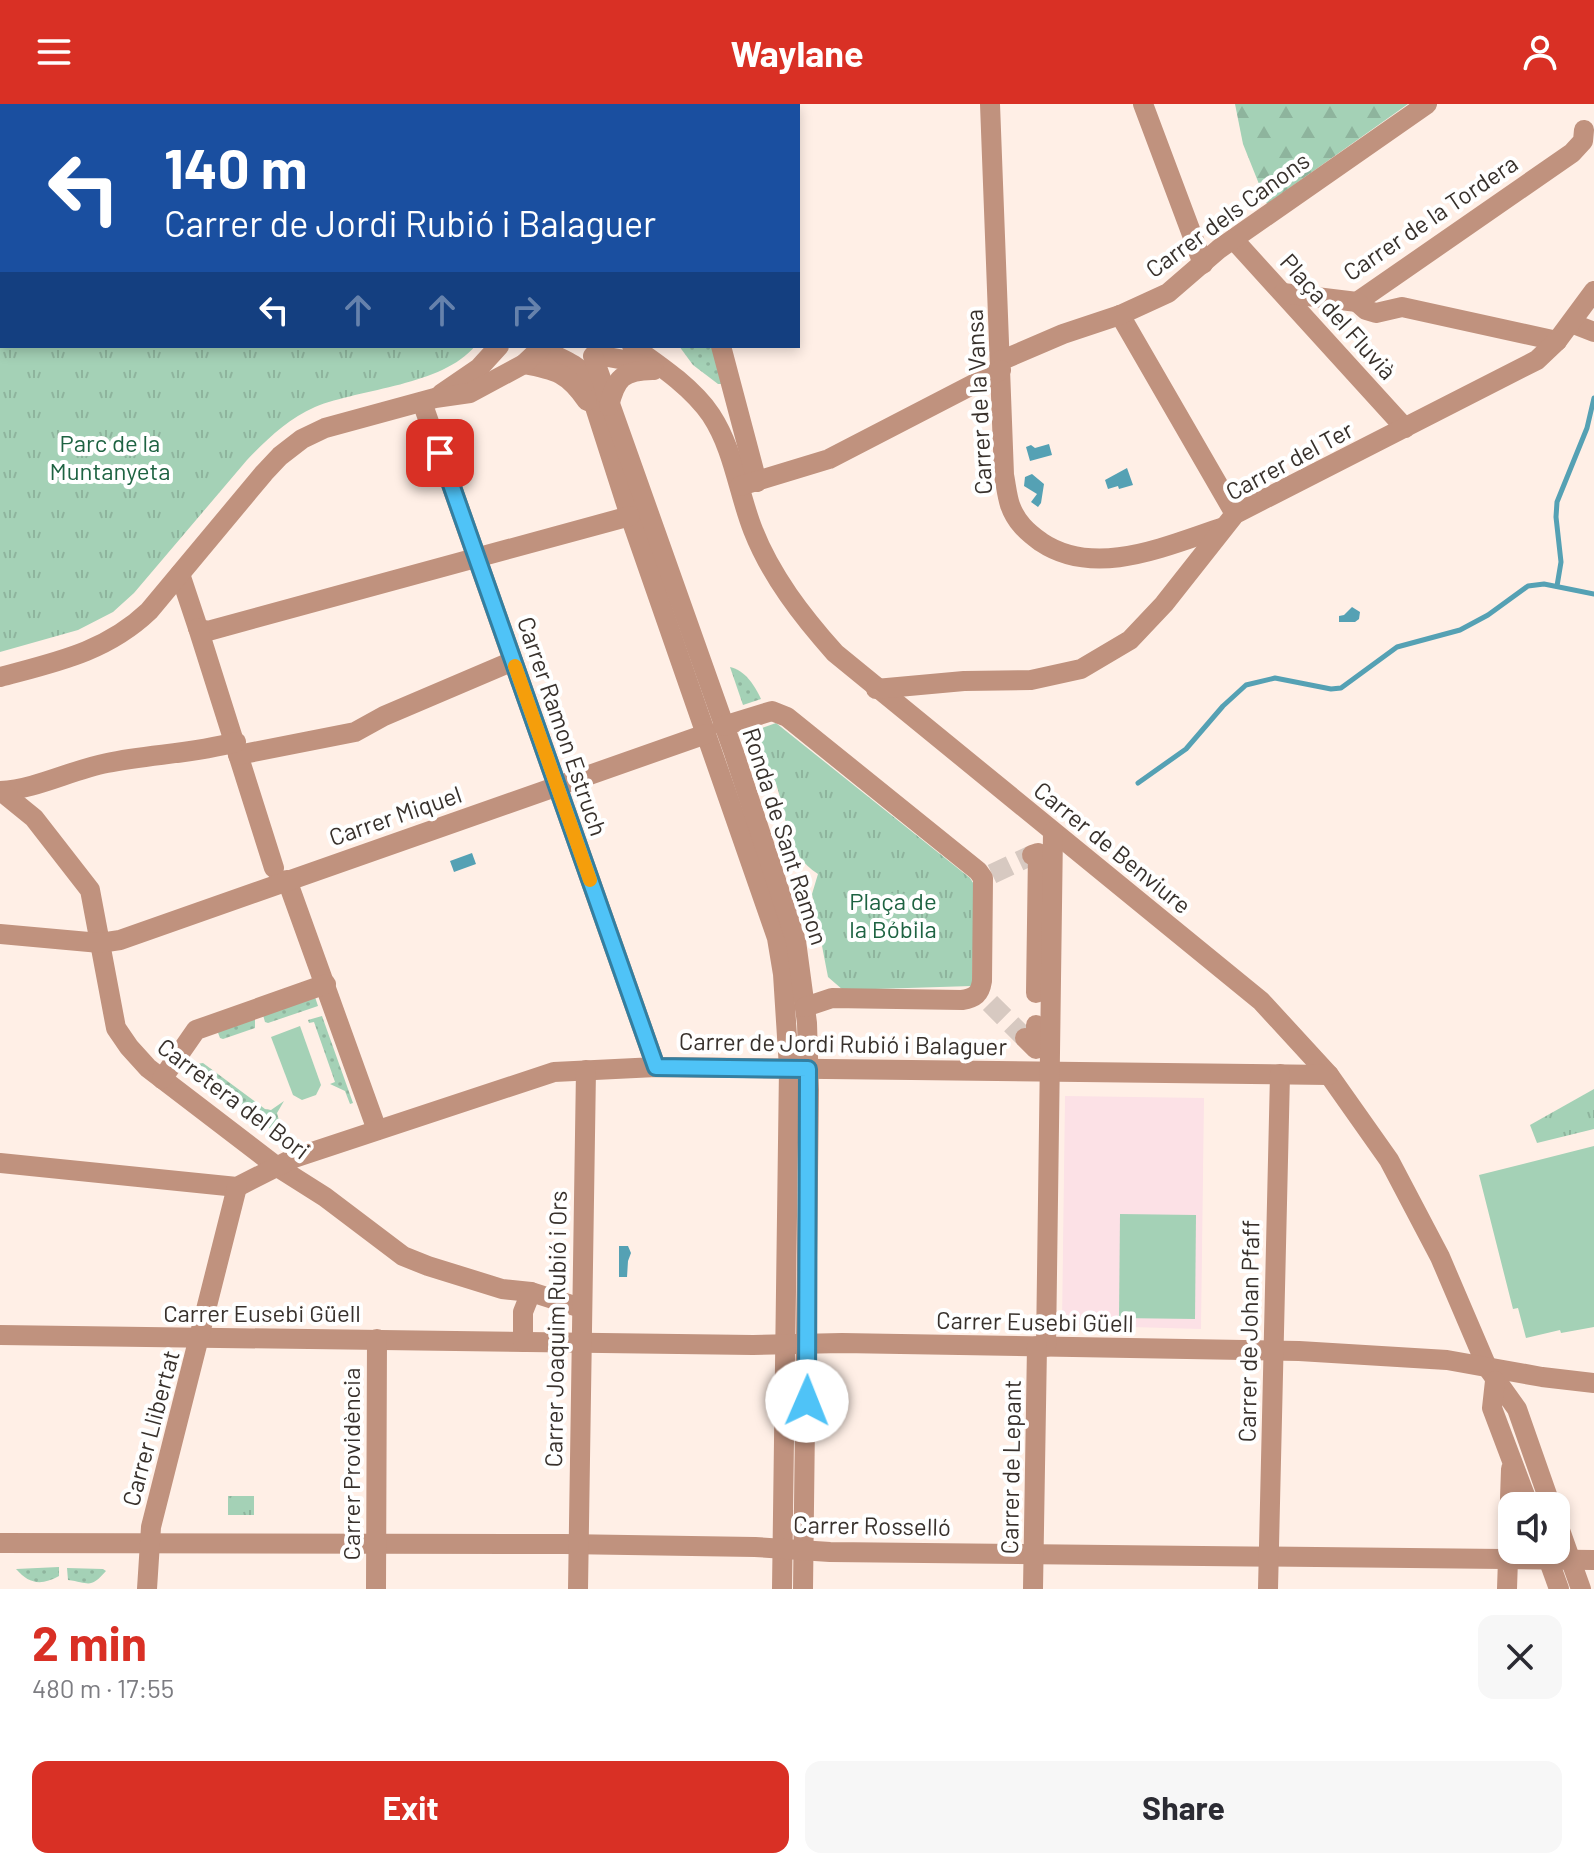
<!DOCTYPE html>
<meta charset="utf-8">
<style>
body{margin:0;font-family:Barlow,sans-serif;background:#f7f7f7;color:#2b2b33;height:100vh;display:flex;flex-direction:column;font-size:30px;white-space:nowrap}
*{box-sizing:border-box;margin:0}
p{font-size:26px;color:#7c7c81}
.icon{flex:none;width:44px;height:44px;fill:none;stroke:currentColor;stroke-width:2;stroke-linecap:round;stroke-linejoin:round}
.map{position:relative;height:1485px;overflow:hidden}
.sheet{display:flex;flex-direction:column;background:#fff;flex:1}
.sheet>*{flex:none}
.guide{position:absolute;left:0px;top:0px;width:800px;height:244px;box-shadow:0 4px 12px #0003;background:#1a4fa0;color:#fff;overflow:hidden}
.controls{position:absolute;left:1498px;top:1388px;display:grid;gap:16px}
.controls a{display:grid;place-items:center;width:72px;height:72px;border-radius:16px;background:#fff;box-shadow:0 4px 12px #0003;font-size:40px}
.pin{position:absolute;display:grid;place-items:center;width:68px;height:68px;color:#fff;margin:-34px;border-radius:16px;box-shadow:0 4px 12px #0006}
.me{position:absolute;width:88px;margin:-44px;rotate:1deg;stroke-linejoin:round;filter:drop-shadow(0 0 6px #0008)}
.turn{display:flex;align-items:center;gap:28px;height:168px;padding:0 32px;font-size:36px}
.turn .icon{width:104px;height:104px;stroke-width:2.5}
.turn b{display:block;font-size:56px;line-height:68px}
.lanes{display:flex;align-items:center;height:76px;padding:0 32px;background:#0003;justify-content:center;gap:40px;direction:ltr}
.lanes .off{opacity:.35}
.round{display:grid;place-items:center;flex:none;width:84px;height:84px;border-radius:16px;background:#f7f7f7}
.overview{display:flex;align-items:center;justify-content:space-between;height:136px;padding:0 32px}
h1{font-size:48px;font-weight:700;line-height:60px;color:#d93025}
.button{display:flex;gap:16px;margin-top:auto;padding:16px 32px}
.button a{flex:1;height:92px;border-radius:16px;background:#d93025;color:#fff;font-size:32px;font-weight:700;line-height:92px;text-align:center}
.button a+a{background:#f7f7f7;color:#2b2b33}
header{display:flex;justify-content:space-between;align-items:center;height:104px;padding:0 32px;background:#d93025;color:#fff;font-size:36px;font-weight:700}
.map>svg:first-child{display:block}
.education{fill:#fce1e6}
.grass{fill:url(#grass-dots)}
.forest{fill:url(#forest-firs)}
.park{fill:url(#park-tufts)}
.garden{fill:#a4d1b6}
.water{fill:#55a1b4}
.lines{fill:none;stroke-linecap:round;stroke-linejoin:round}
.stream{stroke:#55a1b4;stroke-width:5}
.minor-tunnel{stroke:#d7c9c1;stroke-width:20;stroke-dasharray:20 10;stroke-linecap:butt}
.minor{stroke:#c0927e;stroke-width:20}
.route-casing{stroke:#337fa1;stroke-width:20}
.route{stroke:#4fc3f7;stroke-width:14}
.slow{stroke:#f59e0b;stroke-width:14}
.labels{text-anchor:middle;dominant-baseline:central;stroke-width:8;stroke-linejoin:round;paint-order:stroke}
.street-label{font-size:24px;fill:#38312c;stroke:#fff}
.park-label{font-size:24px;fill:#1e6342;stroke:#fff}
</style>
<header><svg class="icon" aria-label="menu" viewBox="0 0 24 24"><path d="M4 6h16M4 12h16M4 18h16"/></svg>Waylane<svg class="icon" aria-label="person" viewBox="0 0 24 24"><circle cx="12" cy="8" r="4"/><path d="M4 21q1-7 8-7t8 7"/></svg></header>
<div class="map">
<svg width="1594" height="1485" viewBox="0 0 1594 1485">
<defs>
<pattern id="grass-dots" width="8" height="8" patternUnits="userSpaceOnUse" patternTransform="scale(2)"><rect width="8" height="8" fill="#a4d1b6"/><path d="M2 2h.1M6 6h.1" fill="none" stroke="#8eb49d" stroke-width="1.8" stroke-linecap="round"/></pattern>
<pattern id="forest-firs" width="22" height="20" patternUnits="userSpaceOnUse" patternTransform="scale(2)"><rect width="22" height="20" fill="#a4d1b6"/><path d="M5 1l3.5 6h-7zM16 11l3.5 6h-7z" fill="#8eb49d"/></pattern>
<pattern id="park-tufts" width="24" height="20" patternUnits="userSpaceOnUse" patternTransform="scale(2)"><rect width="24" height="20" fill="#a4d1b6"/><path d="M3 7l-1-3M5 7V3M7 7l1-3M15 17l-1-3M17 17v-4M19 17l1-3" fill="none" stroke="#8eb49d"/></pattern>
</defs>
<rect width="100%" height="100%" fill="#ffefe6"/>
<path class="education" d="M1065,992L1204,994L1201,1225L1062,1221Z"/>
<g class="grass">
<path d="M679,242H714L724,280H718L693,261Z"/>
<path d="M730,563C745,566 755,582 761,595L743,601Z"/>
<path d="M314,890L318,902L268,919L265,918L263,911Z"/>
<path d="M322,912L353,999L350,1000L345,987L330,980L335,978L314,918L309,919L308,916Z"/>
<path d="M255,913V924L223,935L220,934L217,926Z"/>
<path d="M203,959L265,1005L271,1006L284,997L277,1009L283,1031L281,1033L192,967L196,960Z"/>
<path d="M59,1463V1472C41,1482 29,1480 16,1465Z"/>
<path d="M67,1464L103,1465L106,1467C90,1485 90,1479 68,1476Z"/>
</g>
<path class="forest" d="M1235,0H1408L1267,100L1243,40Z"/>
<g class="park">
<path d="M0,0H591L2,2V242H475C442,282 362,284 315,303C288,315 267,335 247,356L134,489L113,508L78,526L0,548Z"/>
<path d="M776,619L970,774L975,782L972,882L843,886L828,873L812,790L818,770C786,749 788,719 778,686C773,667 758,648 751,628Z"/>
<path d="M1594,985V1025L1537,1039L1530,1021Z"/>
<rect x="228" y="1392" width="26" height="19"/>
</g>
<g class="garden">
<path d="M880,789L913,790V830H880Z"/>
<path d="M300,922L321,981L316,991L302,996L293,991L271,933Z"/>
<path d="M1594,1042V1223L1561,1229L1560,1226L1526,1234L1518,1204L1513,1205L1479,1071Z"/>
<path d="M1120,1110L1196,1111L1195,1215L1119,1214Z"/>
</g>
<g class="water">
<path d="M1049,340L1052,351L1030,357L1026,343L1031,341L1035,344Z"/>
<path d="M1127,364L1133,381L1119,385L1118,382L1108,385L1105,376Z"/>
<path d="M1032,370L1044,380L1041,399L1038,403L1031,398L1037,390L1024,382L1025,373Z"/>
<path d="M1352,503L1360,508L1359,515L1355,518H1339V512L1344,511Z"/>
<path d="M472,749L476,760L454,768L450,757Z"/>
<path d="M619,1142H628L631,1149L628,1157L627,1173H619Z"/>
</g>
<g class="lines">
<g class="stream">
<path d="M1557,482L1561,458L1556,413L1557,398L1587,324L1594,294"/>
<path d="M1138,679L1186,645L1223,602L1246,581L1275,574L1331,585L1341,584L1397,543L1460,526L1488,511L1528,482L1544,480L1594,490"/>
</g>
<g class="minor-tunnel">
<path d="M992,770L1032,751"/>
<path d="M990,899L1025,934"/>
</g>
<g class="minor">
<path d="M657,0L658,2"/>
<path d="M990,0L1004,371C1006,381 1007,392 1010,401C1016,418 1027,428 1041,438C1096,475 1168,441 1224,423"/>
<path d="M1143,0L1203,160"/>
<path d="M616,2V0"/>
<path d="M639,2V0"/>
<path d="M1234,136L1405,324"/>
<path d="M1283,189L1357,198L1572,49L1583,37L1584,26"/>
<path d="M1357,198L1366,206L1376,209L1402,203L1557,237"/>
<path d="M1120,211L1235,410"/>
<path d="M1571,219L1594,228"/>
<path d="M540,242C554,254 574,256 585,272L630,412L777,834L783,870L789,964L782,1485"/>
<path d="M632,242C659,261 692,283 711,311C734,346 738,388 753,426C771,472 802,512 835,549L1261,897L1329,971L1389,1056L1440,1153L1487,1263L1517,1305L1551,1402"/>
<path d="M721,242L757,378"/>
<path d="M597,251L630,257L654,266"/>
<path d="M593,252L734,649L796,837L807,919L809,986L803,1485"/>
<path d="M1000,257L1063,230L1120,211L1168,189L1219,145L1427,0"/>
<path d="M524,260C556,266 568,269 587,297"/>
<path d="M441,290L479,264L499,242"/>
<path d="M422,298L656,963"/>
<path d="M609,302C616,273 623,267 652,266"/>
<path d="M740,382L829,355L1001,266"/>
<path d="M180,470L198,524L208,527L630,412"/>
<path d="M198,524L274,764"/>
<path d="M0,573C56,558 106,548 149,507L264,369L280,352L302,335L325,324L435,294L470,289L524,260L541,244"/>
<path d="M876,585L964,577L1031,576L1081,565L1130,536L1164,500L1235,410L1537,256L1557,237L1594,187"/>
<path d="M723,622L772,607L787,613L978,767L983,774L982,877C980,890 975,894 962,896L832,894L805,903"/>
<path d="M238,651L355,628L384,612L513,557"/>
<path d="M0,687C37,685 71,666 107,659C150,650 193,650 236,638"/>
<path d="M2,688L34,714L90,786L116,924L129,943L148,964L276,1062L325,1093L403,1152L428,1162L502,1185L531,1188L581,1204"/>
<path d="M1032,751L1038,749L1036,889"/>
<path d="M287,776L377,1026"/>
<path d="M0,830L100,839L120,836L706,630"/>
<path d="M1025,934L1036,945V921"/>
<path d="M162,975L196,926L326,880"/>
<path d="M0,1059L237,1083L294,1054L554,968L656,963L1329,971"/>
<path d="M0,1231L753,1241L842,1239L1299,1247L1447,1256L1542,1273L1594,1279"/>
<path d="M523,1238V1208L531,1188"/>
<path d="M1046,1243L1053,728"/>
<path d="M1495,1277L1492,1304L1529,1402"/>
<path d="M1556,1415L1581,1485"/>
<path d="M0,1439L564,1440L755,1443L830,1448L1594,1456"/>
<path d="M1545,1446L1559,1485"/>
<path d="M147,1485L151,1423L237,1083"/>
<path d="M376,1485L377,1235"/>
<path d="M578,1485L586,966"/>
<path d="M1033,1485L1037,1242"/>
<path d="M1268,1485L1280,970"/>
<path d="M1507,1485L1511,1365"/>
</g>
</g>
<g class="lines">
<defs>
<path id="route" d="M440,349L656,963L808,965L807,1297"/>
</defs>
<use href="#route" class="route-casing"/>
<use href="#route" class="route"/>
<path class="slow" d="M515,562L590,776"/>
</g>
<g class="labels">
<g class="street-label">
<text transform="translate(1227 110) rotate(-36)">Carrer dels Canons</text>
<text transform="translate(1430 113) rotate(-34)">Carrer de la Tordera</text>
<text transform="translate(1339 212) rotate(48)">Plaça del Fluvià</text>
<text transform="translate(978 298) rotate(-93)">Carrer de la Vansa</text>
<text transform="translate(1289 356) rotate(-28)">Carrer del Ter</text>
<text transform="translate(563 622) rotate(71)">Carrer Ramon Estruch</text>
<text transform="translate(395 711) rotate(-19)">Carrer Miquel</text>
<text transform="translate(786 732) rotate(72)">Ronda de Sant Ramon</text>
<text transform="translate(1113 743) rotate(39)">Carrer de Benviure</text>
<text transform="translate(843 939) rotate(1)">Carrer de Jordi Rubió i Balaguer</text>
<text transform="translate(234 994) rotate(37)">Carretera del Bori</text>
<text x="262" y="1208">Carrer Eusebi Güell</text>
<text transform="translate(1035 1217) rotate(1)">Carrer Eusebi Güell</text>
<text transform="translate(555 1225) rotate(-89)">Carrer Joaquim Rubió i Ors</text>
<text transform="translate(1248 1227) rotate(-89)">Carrer de Johan Pfaff</text>
<text transform="translate(150 1324) rotate(-75)">Carrer Llibertat</text>
<text transform="translate(350 1360) rotate(-90)">Carrer Providència</text>
<text transform="translate(1010 1363) rotate(-89)">Carrer de Lepant</text>
<text transform="translate(872 1421) rotate(1)">Carrer Rosselló</text>
</g>
<g class="park-label">
<text x="110" y="338">Parc de la<tspan x="110" dy="28">Muntanyeta</tspan></text>
<text x="893" y="796">Plaça de<tspan x="893" dy="28">la Bóbila</tspan></text>
</g>
</g>
</svg>
<div class="controls">
<a><svg class="icon" aria-label="sound" viewBox="0 0 24 24"><path d="M4 9h4l5-4v14l-5-4H4zM17 9q2 3 0 6"/></svg></a>
</div>
<div class="pin" style="left:440px;top:349px;background:#d93025"><svg class="icon" aria-label="arrive" viewBox="0 0 24 24"><path d="M6 21V4h12l-3 4 3 4H6"/></svg></div>
<svg class="me" style="left:807px;top:1297px" viewBox="-20 -20 40 40"><circle r="19" fill="#fff"/><path d="M0-13L10 11 0 6-10 11z" fill="#4fc3f7"/></svg>
<div class="guide">
<div class="turn"><svg class="icon" aria-label="left" viewBox="0 0 24 24"><path d="M17 20v-9H6M10 6l-5 5 5 5"/></svg><div><b>140 m</b>Carrer de Jordi Rubió i Balaguer</div></div>
<div class="lanes"><svg class="icon" aria-label="left" viewBox="0 0 24 24"><path d="M17 20v-9H6M10 6l-5 5 5 5"/></svg><svg class="icon off" aria-label="ahead" viewBox="0 0 24 24"><path d="M12 20V5M6 11l6-6 6 6"/></svg><svg class="icon off" aria-label="ahead" viewBox="0 0 24 24"><path d="M12 20V5M6 11l6-6 6 6"/></svg><svg class="icon off" aria-label="right" viewBox="0 0 24 24"><path d="M7 20v-9h11M14 6l5 5-5 5"/></svg></div>
</div>
</div>
<section class="sheet">
<div class="overview"><div><h1>2 min</h1><p>480 m · 17:55</p></div><a class="round"><svg class="icon" aria-label="close" viewBox="0 0 24 24"><path d="M6 6l12 12M18 6L6 18"/></svg></a></div>
<div class="button"><a>Exit</a><a>Share</a></div>
</section>
